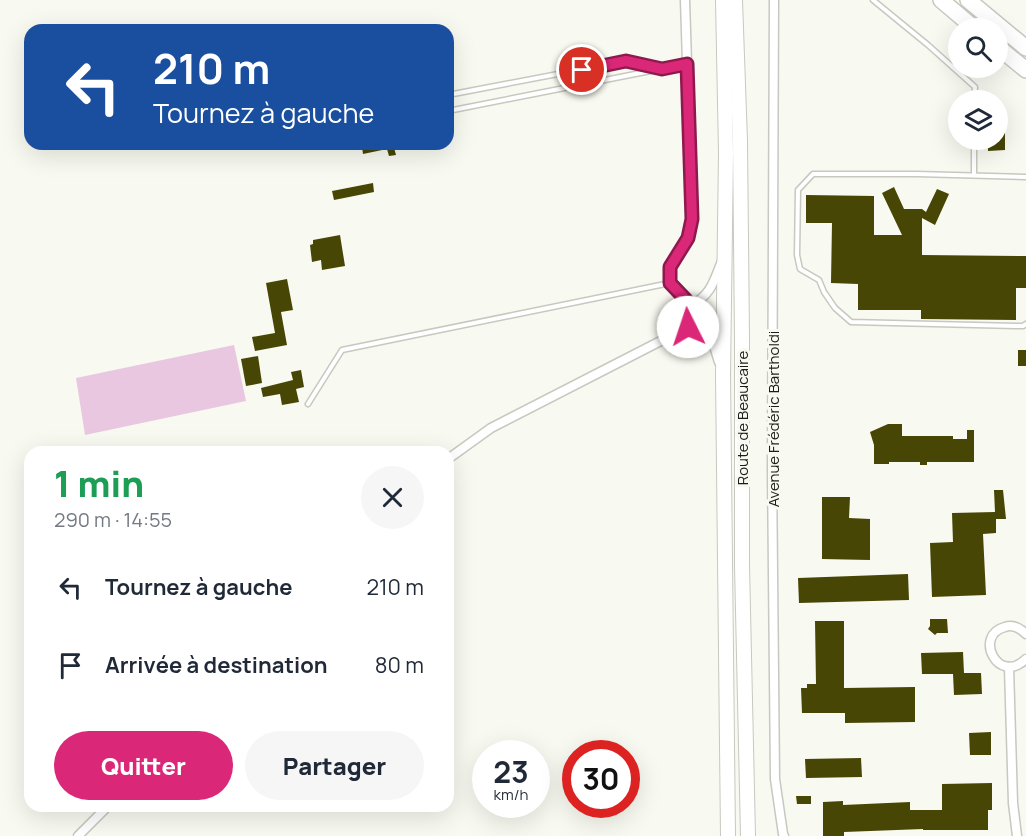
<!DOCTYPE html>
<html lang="fr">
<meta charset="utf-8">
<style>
body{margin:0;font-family:Manrope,sans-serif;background:#f6f6f7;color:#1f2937;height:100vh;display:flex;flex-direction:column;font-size:22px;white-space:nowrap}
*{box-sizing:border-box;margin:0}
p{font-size:20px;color:#747a83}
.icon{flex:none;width:33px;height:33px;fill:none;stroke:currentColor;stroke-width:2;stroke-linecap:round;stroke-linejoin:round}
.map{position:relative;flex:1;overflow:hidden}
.side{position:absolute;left:24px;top:446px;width:430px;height:366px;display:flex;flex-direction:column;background:#fff;border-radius:18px;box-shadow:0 6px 24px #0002}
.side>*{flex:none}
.top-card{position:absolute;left:24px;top:24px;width:430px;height:126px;border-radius:18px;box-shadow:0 6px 24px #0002;background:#1a4fa0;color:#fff;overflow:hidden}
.fabs{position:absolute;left:948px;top:18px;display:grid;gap:12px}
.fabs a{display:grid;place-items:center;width:60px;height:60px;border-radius:50%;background:#fff;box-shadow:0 6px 24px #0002;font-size:30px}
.speed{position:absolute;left:472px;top:740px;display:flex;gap:12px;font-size:30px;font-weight:700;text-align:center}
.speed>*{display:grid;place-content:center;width:78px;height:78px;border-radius:50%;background:#fff;box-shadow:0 6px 24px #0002;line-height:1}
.speed small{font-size:15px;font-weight:400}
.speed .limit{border:9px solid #d22;background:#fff;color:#111}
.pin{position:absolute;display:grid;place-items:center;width:51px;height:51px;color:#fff;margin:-26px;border:3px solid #fff;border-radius:50%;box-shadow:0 2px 6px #0007}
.me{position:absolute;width:66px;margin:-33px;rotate:356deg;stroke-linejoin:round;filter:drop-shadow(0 0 4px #0008)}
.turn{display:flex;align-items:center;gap:21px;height:126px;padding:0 30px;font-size:27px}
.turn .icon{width:78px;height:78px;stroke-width:2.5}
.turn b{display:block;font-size:42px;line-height:51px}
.round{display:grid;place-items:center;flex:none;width:63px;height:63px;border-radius:32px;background:#f6f6f7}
.summary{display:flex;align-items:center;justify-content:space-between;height:102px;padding:0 30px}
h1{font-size:36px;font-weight:800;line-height:45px;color:#1e9e55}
.button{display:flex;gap:12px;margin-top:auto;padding:12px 30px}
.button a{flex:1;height:69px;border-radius:36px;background:#db2777;color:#fff;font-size:24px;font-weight:800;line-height:69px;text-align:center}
.button a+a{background:#f6f6f7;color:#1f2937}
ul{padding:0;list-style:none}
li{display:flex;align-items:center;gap:18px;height:78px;padding:0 30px}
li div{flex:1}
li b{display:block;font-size:22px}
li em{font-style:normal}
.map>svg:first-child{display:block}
.green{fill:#e9c7e0}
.building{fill:#474604}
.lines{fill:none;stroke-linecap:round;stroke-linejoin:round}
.lane-casing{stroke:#c7c8c0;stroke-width:7}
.street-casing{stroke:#c7c8c0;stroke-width:11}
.primary-casing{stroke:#c7c8c0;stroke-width:16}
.highway-casing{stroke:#c7c8c0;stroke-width:18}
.lane{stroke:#fff;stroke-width:4}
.street{stroke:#fff;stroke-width:8}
.primary{stroke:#fff;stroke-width:14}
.highway{stroke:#fff;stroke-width:15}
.route-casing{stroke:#8e194d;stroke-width:15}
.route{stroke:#db2777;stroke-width:10}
.labels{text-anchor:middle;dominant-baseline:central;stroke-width:6;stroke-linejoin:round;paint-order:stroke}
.street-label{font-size:15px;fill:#1c1c19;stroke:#f8f9f0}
</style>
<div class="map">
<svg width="1026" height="836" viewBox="0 0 1026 836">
<rect width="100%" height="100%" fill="#f8f9f0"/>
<path class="green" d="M234,345L246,401L85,435L76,378Z"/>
<g class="building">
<path d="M998,127H1005V150L988,151V140H998Z"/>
<path d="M374,144H393L396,155L389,156L387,149L363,154L362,147Z"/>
<path d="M373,183L374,192L334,200L332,191Z"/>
<path d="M894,187L904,209H922L926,212L937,189L949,194L935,225L922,218V255L1026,256V288H1016V320L921,319V310H858V284L831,283L832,223H806V195L874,196V235H902L882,193Z"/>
<path d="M340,235L345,266L322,270L321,260L312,262L310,245L313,244V240Z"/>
<path d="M287,279L293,310L281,312L287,345L255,351L252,337L275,333L266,283Z"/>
<rect x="1018" y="350" width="8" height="16"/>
<path d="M258,356L262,383L246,386L241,359Z"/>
<path d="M301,370L304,387L296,389L299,402L282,405L280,394L263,397L261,388L293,380L291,372Z"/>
<path d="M888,424H902V436H953V439H967V430H974V462H927V465H920V462H889V464H874V445L870,432Z"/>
<path d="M994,490H1003L1006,519H996V533L983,534L986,595L932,597L930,543L953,542L952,513L995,512Z"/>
<path d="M822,497H850L849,518L870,519V560L822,559Z"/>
<path d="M908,574L909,600L799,603L798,578Z"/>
<path d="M930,619H947L948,633H937L935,635L928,629L930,626Z"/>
<path d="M815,621H844V688L915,687V722L845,723V713H802L801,688H807V684H816Z"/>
<path d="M963,652L964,673H981L982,694L954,695L953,674H922L921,653Z"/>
<path d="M991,732V755H970L969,733Z"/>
<path d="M861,758L862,777L806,778L805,759Z"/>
<path d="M992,783V810H988V830H923V829L844,832V836H823V802L843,801V805L910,802V810H942V784Z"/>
<path d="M796,796H811V804H797Z"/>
</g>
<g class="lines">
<defs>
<g id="lane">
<path d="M873,0L928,45L975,87L974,100"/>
<path d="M448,95L626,61L658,68"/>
<path d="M448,111L686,64"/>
<path d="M974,175V140"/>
<path d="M1026,177L917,174H813L798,190L797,255L800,269L819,280L824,292L835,308L851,322L1016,326H1023L1026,324"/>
<path d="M308,404L342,350L670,283"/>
</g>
<g id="street">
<path d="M685,0L692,219L688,238L670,267L671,283L691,306L710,333L719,362"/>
<path d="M774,0L772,470L775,779L783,834L784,836"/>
<path d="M691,306C712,293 713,283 722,261"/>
<path d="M448,459L491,428L688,327L691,306"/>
<path d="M1026,634C1020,628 1013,624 1005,627C973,635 998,686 1026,659"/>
<path d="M1009,667L1013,803L1017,836"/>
<path d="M78,836L108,806"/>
</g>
<g id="primary">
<path d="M723,0L726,153L723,375L728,836"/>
<path d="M735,0L740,141L742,338V565L748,836"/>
</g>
<g id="highway">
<path d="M941,0L974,28"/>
<path d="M968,0L1026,48"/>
<path d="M998,47L1026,70"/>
</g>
</defs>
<use href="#lane" class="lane-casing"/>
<use href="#street" class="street-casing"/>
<use href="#primary" class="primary-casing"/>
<use href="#highway" class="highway-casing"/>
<use href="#lane" class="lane"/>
<use href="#street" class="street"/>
<use href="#primary" class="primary"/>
<use href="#highway" class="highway"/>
</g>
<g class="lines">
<defs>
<path id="route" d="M582,70L626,61L662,69L687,64L692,219L688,238L670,267V283L692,306L688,327"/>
</defs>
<use href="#route" class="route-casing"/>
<use href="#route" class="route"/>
</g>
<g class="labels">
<g class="street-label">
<text transform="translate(742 418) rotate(-90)">Route de Beaucaire</text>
<text transform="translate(773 419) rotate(-90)">Avenue Frédéric Bartholdi</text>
</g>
</g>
</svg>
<div class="fabs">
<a><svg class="icon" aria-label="search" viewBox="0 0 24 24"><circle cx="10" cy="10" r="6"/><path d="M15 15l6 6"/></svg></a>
<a><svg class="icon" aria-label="layers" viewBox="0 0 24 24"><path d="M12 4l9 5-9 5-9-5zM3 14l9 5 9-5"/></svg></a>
</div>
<div class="speed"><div>23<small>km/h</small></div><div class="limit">30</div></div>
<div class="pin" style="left:582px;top:70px;background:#d93025"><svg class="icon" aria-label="arrive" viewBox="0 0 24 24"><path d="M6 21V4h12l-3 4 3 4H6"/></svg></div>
<svg class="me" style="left:688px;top:327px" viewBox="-20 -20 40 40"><circle r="19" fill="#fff"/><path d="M0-13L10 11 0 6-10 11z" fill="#db2777"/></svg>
<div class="top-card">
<div class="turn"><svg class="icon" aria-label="left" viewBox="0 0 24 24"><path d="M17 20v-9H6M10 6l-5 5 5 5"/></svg><div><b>210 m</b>Tournez à gauche</div></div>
</div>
<section class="side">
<div class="summary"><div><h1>1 min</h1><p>290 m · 14:55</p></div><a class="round"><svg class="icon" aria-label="close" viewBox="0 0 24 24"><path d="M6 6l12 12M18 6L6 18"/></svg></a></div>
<ul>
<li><svg class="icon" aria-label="left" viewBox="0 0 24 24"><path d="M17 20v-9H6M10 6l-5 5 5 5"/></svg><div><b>Tournez à gauche</b></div><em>210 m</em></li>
<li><svg class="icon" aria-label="arrive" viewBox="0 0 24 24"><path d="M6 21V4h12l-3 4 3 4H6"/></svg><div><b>Arrivée à destination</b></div><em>80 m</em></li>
</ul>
<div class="button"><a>Quitter</a><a>Partager</a></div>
</section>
</div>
